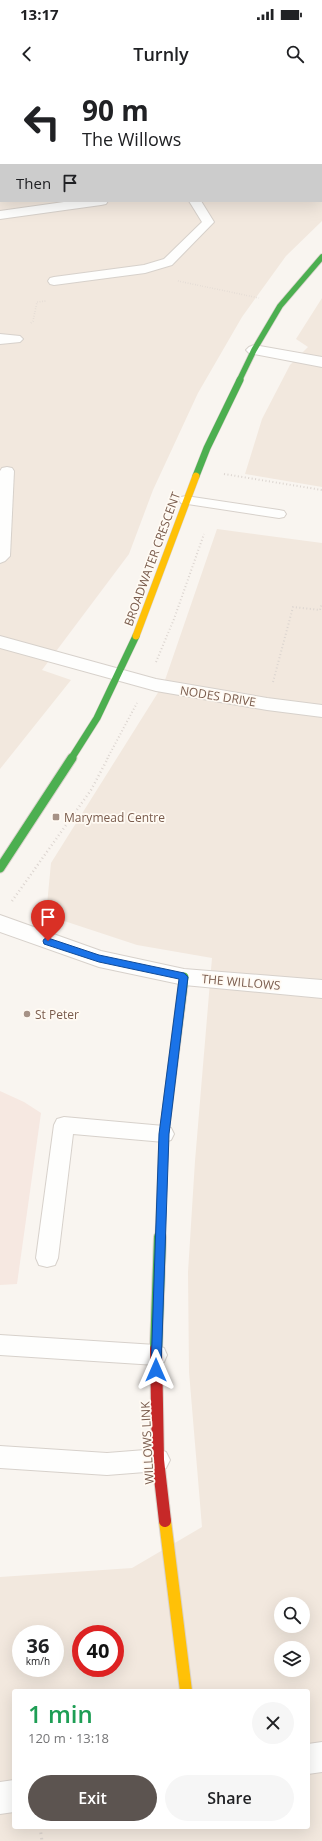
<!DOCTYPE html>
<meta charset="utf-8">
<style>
body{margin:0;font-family:"Open Sans",sans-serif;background:#f6f6f6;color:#202124;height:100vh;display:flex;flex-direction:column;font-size:15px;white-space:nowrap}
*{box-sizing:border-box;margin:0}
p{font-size:13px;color:#757577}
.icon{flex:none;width:22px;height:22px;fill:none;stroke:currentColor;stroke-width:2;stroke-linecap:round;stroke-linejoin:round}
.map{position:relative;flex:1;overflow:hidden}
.details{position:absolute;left:12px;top:1609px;width:298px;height:140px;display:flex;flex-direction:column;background:#fff;border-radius:4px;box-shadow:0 4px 16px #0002}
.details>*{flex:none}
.hud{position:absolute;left:0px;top:0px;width:322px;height:122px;box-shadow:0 4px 16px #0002;background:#fff;color:#202124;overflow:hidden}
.fabs{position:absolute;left:274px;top:1517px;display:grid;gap:8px}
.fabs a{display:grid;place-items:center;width:36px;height:36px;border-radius:50%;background:#fff;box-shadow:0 4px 16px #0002;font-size:20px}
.speed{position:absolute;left:12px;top:1545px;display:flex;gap:8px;font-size:20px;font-weight:700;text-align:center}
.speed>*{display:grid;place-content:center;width:52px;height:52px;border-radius:50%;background:#fff;box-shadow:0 4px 16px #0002;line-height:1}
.speed small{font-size:10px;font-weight:400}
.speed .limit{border:6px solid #d22;background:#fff;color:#111}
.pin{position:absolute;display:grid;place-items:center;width:34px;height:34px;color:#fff;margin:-41px -17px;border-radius:50% 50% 50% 0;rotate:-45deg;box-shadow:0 0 4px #0007}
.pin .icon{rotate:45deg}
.me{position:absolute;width:44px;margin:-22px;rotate:0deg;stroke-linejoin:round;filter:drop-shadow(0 0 3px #0008)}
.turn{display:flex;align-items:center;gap:14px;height:84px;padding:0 16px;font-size:18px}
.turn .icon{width:52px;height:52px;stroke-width:2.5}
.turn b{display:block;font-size:28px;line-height:34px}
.then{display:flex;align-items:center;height:38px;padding:0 16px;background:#0003;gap:8px;font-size:15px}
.round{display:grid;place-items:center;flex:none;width:42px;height:42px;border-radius:21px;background:#f6f6f6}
.headline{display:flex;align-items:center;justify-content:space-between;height:68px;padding:0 16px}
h1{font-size:24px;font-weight:600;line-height:30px;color:#1e9e55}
.action{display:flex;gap:8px;margin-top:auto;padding:8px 16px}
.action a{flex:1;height:46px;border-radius:24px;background:#5c5450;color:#fff;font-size:16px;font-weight:600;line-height:46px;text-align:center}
.action a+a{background:#f6f6f6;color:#202124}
.status{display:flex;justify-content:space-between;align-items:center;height:28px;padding:0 20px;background:#fff;direction:ltr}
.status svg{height:11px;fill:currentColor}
header{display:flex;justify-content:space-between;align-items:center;height:52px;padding:0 16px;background:#fff;font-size:18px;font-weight:600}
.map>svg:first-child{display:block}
.residential{fill:#f2e8de;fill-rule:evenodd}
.commercial{fill:#f6e8e1}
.green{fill:#e7f0db}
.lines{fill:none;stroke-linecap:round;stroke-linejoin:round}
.lane-casing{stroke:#d7d1cb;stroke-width:2}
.street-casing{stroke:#d7d1cb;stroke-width:2}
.fast-far3-casing{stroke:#d9d2cb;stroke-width:7}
.fast-far2-casing{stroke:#d9d2cb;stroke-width:8}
.fast-far1-casing{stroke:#d9d2cb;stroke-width:11}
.fast-casing{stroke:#d9d2cb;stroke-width:14}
.slow-far1-casing{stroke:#d9d2cb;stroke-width:8}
.slow-casing{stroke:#d9d2cb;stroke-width:14}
.jam-casing{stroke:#d9d2cb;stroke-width:14}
.path-far3{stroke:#dcd5d0;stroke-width:1.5;stroke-dasharray:0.5 2;stroke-linecap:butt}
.path-far2{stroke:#dcd5d0;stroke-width:2;stroke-dasharray:1 2.5;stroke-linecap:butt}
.path-far1{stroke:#dcd5d0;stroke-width:2.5;stroke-dasharray:1 3;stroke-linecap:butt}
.path{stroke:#dcd5d0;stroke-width:3;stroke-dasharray:1.5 4;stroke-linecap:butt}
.lane{fill:#fefefd;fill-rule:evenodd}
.street{fill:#fefefd;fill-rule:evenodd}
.fast-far3{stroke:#4caf50;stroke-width:5.5}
.fast-far2{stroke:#4caf50;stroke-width:7}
.fast-far1{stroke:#4caf50;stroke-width:9}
.fast{stroke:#4caf50;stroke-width:12}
.slow-far1{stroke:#ffc107;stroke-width:7}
.slow{stroke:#ffc107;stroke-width:12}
.jam{stroke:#c62828;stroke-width:12}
.route{fill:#1a73e8;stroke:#114b97}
.poi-dot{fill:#a69286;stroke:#fffaf3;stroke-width:1.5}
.labels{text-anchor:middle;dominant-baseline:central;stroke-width:3.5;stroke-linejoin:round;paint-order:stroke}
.street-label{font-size:12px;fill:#7a5c4d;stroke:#fffaf3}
.poi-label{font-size:12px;fill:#7a5c4d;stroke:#fffaf3;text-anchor:start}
</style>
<div class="status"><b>13:17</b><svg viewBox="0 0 49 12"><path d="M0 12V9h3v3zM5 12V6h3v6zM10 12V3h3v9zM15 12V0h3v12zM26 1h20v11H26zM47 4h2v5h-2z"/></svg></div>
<header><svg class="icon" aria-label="back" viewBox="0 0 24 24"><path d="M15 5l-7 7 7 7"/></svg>Turnly<svg class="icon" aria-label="search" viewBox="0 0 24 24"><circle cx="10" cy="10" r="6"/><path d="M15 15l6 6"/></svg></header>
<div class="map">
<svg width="322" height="1761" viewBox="0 0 322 1761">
<rect width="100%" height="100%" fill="#f9f5f0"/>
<g class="residential">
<path d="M0,0L67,1H1V121H321L322,100V141L286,176L242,237L198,313L153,410L129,474L42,590L71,600L0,689Z"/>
<path d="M322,218V407L245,394L262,339L290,285L308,267L296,259Z"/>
<path d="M217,449L322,463V1761H0V1497L132,1488L202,1447L189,1292L188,1192L195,1081L212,878L137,865L46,835L51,783L164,603ZM281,1524H303V1546H281ZM21,1554H55V1588H21ZM81,1554H115V1588H81ZM281,1568H303V1590H281ZM14,1611H308V1747H14Z"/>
</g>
<path class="commercial" d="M0,1011L24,1022L41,1033L17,1204L0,1205Z"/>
<path class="green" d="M66,0H297L301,1H67Z"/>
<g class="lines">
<defs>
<g id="lane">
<path d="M189,121H201L214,142L172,185L145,193L54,205L50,204L48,201L50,198L54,197L144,185L164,179L202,142Z"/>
<path d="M7,387L12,388L14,391L10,476L5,481L0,483V391L2,388Z"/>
<path d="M186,416L279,430L284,431L286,434L284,437L279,438L181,423L179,420L181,417Z"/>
<path d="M64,1037L164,1046L171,1048L174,1054L171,1060L164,1062L73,1054L58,1178L55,1185L47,1187L39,1185L36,1178L54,1045L57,1039Z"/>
<path d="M0,1255L156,1265L164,1268L167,1275L164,1282L156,1285L0,1275Z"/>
<path d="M0,1366L107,1373L158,1369L166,1372L170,1380L166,1388L158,1391L107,1395L0,1388Z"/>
</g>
<g id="street">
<rect x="0" y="32" width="1" height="8"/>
<rect x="321" y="90" width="1" height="8"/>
<path d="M71,121H108L106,124L101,125L0,139V131Z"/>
<path d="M0,254L20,256L23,259L20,262L0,264Z"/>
<path d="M254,265L322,277V287L249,273L246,270L249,267Z"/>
<path d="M0,556L156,599L267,618L322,625V637L267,630L156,611L0,568Z"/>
<path d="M0,835L101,871L184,889L322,900V918L184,905L99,887L0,852Z"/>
<path d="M322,1662V1692L308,1694V1664Z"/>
<path d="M14,1700V1732L0,1734V1702Z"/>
</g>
<path id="fast-far3" d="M239,301L254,270L280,226L322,177"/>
<g id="fast-far2">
<path d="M196,396L207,368L240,300"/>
<path d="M71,679L97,638L136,556"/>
</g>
<g id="fast-far1">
<path d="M0,788L72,678"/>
<path d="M160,1158L164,1054L184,897"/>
</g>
<path id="fast" d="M156,1269L160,1157"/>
<path id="slow-far1" d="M136,556L196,396"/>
<path id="slow" d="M165,1441L186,1611"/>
<path id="jam" d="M156,1269L158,1380L165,1441"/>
</defs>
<use href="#lane" class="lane-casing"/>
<use href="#street" class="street-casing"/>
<use href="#fast-far3" class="fast-far3-casing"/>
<use href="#fast-far2" class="fast-far2-casing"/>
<use href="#fast-far1" class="fast-far1-casing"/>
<use href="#fast" class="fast-casing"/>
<use href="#slow-far1" class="slow-far1-casing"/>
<use href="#slow" class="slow-casing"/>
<use href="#jam" class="jam-casing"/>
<g class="path-far3">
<path d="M78,0L80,1"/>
<path d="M178,201L259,218"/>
<path d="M31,243L33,241L37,222L46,221"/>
</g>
<g class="path-far2">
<path d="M224,394L322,410"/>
<path d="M156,582L174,539L204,454"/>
<path d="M273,602L293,527L320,530L322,523"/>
<path d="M107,679L137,623"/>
</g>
<path class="path-far1" d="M12,821L91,710L108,678"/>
<path class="path" d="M40,1747L42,1761"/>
<use href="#lane" class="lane"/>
<use href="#street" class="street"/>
<use href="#fast-far3" class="fast-far3"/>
<use href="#fast-far2" class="fast-far2"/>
<use href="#fast-far1" class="fast-far1"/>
<use href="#fast" class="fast"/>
<use href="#slow-far1" class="slow-far1"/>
<use href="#slow" class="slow"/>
<use href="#jam" class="jam"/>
</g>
<path class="route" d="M48,858L99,875L184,893L188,897L169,1054L161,1290L160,1294L156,1295L152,1294L151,1290L159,1054L179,899L99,882L44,864L43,861L44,859Z"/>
<g class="poi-dot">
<rect x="52" y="733" width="8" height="8" rx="2"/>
<circle cx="27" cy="934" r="4"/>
</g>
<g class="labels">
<g class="street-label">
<text transform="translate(152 479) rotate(-70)">BROADWATER CRESCENT</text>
<text transform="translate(218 616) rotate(9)">NODES DRIVE</text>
<text transform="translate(241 902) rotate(5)">THE WILLOWS</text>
<text transform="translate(147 1363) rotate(-93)">WILLOWS LINK</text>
</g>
<g class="poi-label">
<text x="64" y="737">Marymead Centre</text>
<text x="35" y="934">St Peter</text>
</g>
</g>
</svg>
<div class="fabs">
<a><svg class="icon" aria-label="search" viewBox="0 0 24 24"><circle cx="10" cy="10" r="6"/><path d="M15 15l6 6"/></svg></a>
<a><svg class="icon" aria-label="layers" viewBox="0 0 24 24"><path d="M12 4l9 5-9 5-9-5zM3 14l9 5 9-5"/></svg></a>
</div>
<div class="speed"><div>36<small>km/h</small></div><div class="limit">40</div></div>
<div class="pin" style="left:48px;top:861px;background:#d93025"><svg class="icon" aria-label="arrive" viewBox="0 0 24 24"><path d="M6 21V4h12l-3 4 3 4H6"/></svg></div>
<svg class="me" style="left:156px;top:1290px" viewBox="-20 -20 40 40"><path d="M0-17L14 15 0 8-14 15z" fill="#1a73e8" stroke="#fff" stroke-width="4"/></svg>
<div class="hud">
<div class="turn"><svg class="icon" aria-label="left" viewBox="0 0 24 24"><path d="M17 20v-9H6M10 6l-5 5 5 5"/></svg><div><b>90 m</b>The Willows</div></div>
<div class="then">Then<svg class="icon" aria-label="arrive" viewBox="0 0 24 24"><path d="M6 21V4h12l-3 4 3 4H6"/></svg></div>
</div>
<section class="details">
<div class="headline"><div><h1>1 min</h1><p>120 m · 13:18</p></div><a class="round"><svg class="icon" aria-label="close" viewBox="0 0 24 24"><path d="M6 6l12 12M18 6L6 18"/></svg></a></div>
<div class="action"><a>Exit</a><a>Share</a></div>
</section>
</div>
